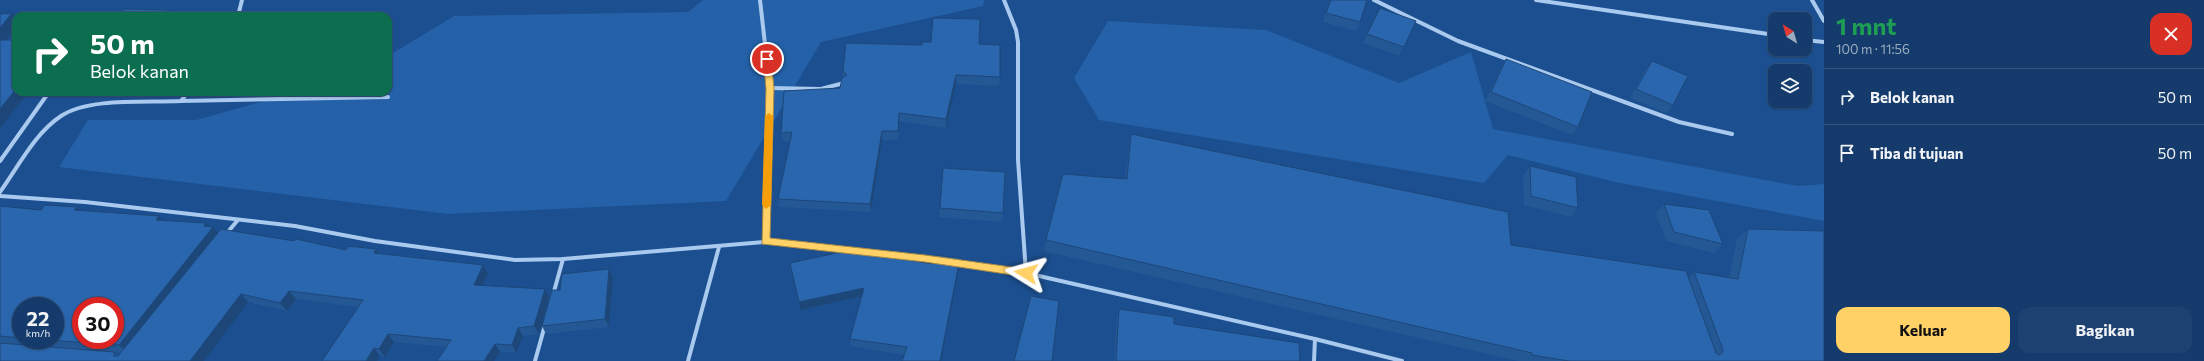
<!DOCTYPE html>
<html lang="id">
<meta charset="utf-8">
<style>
body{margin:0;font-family:Commissioner,sans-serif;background:#1d4271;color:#f1f3f6;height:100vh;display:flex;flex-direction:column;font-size:15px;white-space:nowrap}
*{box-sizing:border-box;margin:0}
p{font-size:13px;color:#9dadc1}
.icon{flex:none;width:22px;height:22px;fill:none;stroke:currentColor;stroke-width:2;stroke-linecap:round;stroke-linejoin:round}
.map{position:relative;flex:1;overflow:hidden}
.side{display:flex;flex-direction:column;background:#143b6b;width:380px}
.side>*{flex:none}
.hud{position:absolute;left:12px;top:12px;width:380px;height:84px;border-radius:12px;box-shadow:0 1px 3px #0004,0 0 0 1px #33557e;background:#0b6e4f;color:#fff;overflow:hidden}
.needle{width:26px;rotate:323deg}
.controls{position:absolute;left:1768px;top:12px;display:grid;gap:8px}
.controls a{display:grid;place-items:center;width:44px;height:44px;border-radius:8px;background:#143b6b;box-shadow:0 1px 3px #0004,0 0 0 1px #33557e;font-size:20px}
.speed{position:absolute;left:12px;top:297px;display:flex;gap:8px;font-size:20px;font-weight:700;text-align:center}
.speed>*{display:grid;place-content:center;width:52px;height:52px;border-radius:50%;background:#143b6b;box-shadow:0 1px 3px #0004,0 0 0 1px #33557e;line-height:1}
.speed small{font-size:10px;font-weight:400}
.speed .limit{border:6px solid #d22;background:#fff;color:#111}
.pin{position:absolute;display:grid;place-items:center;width:34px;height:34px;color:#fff;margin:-17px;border:2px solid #fff;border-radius:50%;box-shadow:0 1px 4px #0007}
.me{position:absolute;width:44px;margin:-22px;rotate:278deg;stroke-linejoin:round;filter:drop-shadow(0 0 3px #0008)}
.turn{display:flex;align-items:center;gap:14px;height:84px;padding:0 12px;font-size:18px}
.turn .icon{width:52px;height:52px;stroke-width:2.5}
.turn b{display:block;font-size:28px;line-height:34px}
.round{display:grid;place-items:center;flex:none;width:42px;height:42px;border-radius:12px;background:#1d4271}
.summary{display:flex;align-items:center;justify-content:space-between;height:68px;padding:0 12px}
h1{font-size:24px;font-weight:700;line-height:30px;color:#1e9e55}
.button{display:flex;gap:8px;margin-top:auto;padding:8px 12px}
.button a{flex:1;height:46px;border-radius:12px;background:#ffd166;color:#111;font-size:16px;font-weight:700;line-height:46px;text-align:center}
.button a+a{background:#1d4271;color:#f1f3f6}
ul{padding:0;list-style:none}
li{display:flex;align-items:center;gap:12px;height:56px;padding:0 12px;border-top:1px solid #33557e}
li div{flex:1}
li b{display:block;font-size:15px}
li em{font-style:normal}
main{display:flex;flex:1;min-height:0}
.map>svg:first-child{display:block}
.green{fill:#2461a8}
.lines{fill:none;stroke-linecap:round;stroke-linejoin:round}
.minor{stroke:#a9c9ee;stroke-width:4}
.wall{fill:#245895;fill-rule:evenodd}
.shaded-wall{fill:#1d4779}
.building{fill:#2a66ad;stroke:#1d4779;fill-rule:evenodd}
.route{fill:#ffd166;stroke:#a68842}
.slow{fill:#f59e0b}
</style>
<main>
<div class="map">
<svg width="1824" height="361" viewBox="0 0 1824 361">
<rect width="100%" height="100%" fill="#1b4f8f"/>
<g class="green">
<path d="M703,0H984L983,6L821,42L726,201L448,214L59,167L88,120H196L297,92H388V56L454,16L688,12Z"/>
<path d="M1108,21L1266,30L1399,83L1471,52L1493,129L1798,186L1824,184V221L1615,182L1508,155L1484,183L1099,120L1074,78Z"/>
</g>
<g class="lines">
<g class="minor">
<path d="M760,0L770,88L765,242"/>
<path d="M1004,0L1016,30L1018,42V160L1026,273"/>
<path d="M1374,0L1458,41L1679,122L1732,134"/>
<path d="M1536,0L1775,35"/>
<path d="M1812,0L1824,21"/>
<path d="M238,16L242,0"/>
<path d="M1805,40L1824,42"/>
<path d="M770,88L821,89L844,83"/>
<path d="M181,101L388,97"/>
<path d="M0,161L49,92"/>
<path d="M0,192C18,167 35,133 61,116C90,97 147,103 181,101L188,92"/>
<path d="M0,196L85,202L295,226L375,241L515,260L563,259L765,242L939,260"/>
<path d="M227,233L237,221"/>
<path d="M955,263L1026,273L1315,339L1402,361"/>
<path d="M553,295L563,259"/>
<path d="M535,361L545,325"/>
<path d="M688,361L719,247"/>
<path d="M1314,361L1315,339"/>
</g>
</g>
<g class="wall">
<path d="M1330,0H1367L1360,22L1356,31L1323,22Z"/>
<path d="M1416,21L1399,56L1363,43L1367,34Z"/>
<path d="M979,44L1000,77L999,86L956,84L946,128L899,121L898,140H882L871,212L779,207L778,199L790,141H783L781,133L840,88L843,77V71L922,45Z"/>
<path d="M1506,59L1578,127L1572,135L1485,101L1501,68Z"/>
<path d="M1652,61L1673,105L1666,113L1630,98L1645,70Z"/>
<path d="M52,92H103L101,94L52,93Z"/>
<path d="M205,92H263L262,94H206Z"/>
<path d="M1131,134L1511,245L1688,278L1694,272L1729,278L1737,239L1748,229L1824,361H1518L1044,251L1046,240L1125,179L1129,145Z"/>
<path d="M1530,166L1578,208L1571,217L1524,205L1523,175Z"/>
<path d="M1664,204L1723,244L1714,253L1666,241L1656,213Z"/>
<path d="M0,206L41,210L77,207L80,211L159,216L163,221L213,227L218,233L346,250L379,253L483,265L488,274L483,285L549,297L539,334L523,336L516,353L446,347L394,342L385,357L380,356L377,361H322L358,307L296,299L287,311L248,302L204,361H0ZM21,306L55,340H21ZM114,352L121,353L118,356Z"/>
<path d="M940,208L1003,213L1002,222L939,217Z"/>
<path d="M790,263L934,264L959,267L904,355L851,346L850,339L861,297L800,310Z"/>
<path d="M613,278L609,327L546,334L542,326L560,290Z"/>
<path d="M1119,309L1174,324L1300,361H1114L1117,317Z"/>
</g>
<g class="shaded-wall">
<path d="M168,10L172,16H164Z"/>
<path d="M12,13L16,18V26L0,48V28Z"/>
<path d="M956,75V84L946,128V119Z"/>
<path d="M16,89V92H28L0,128V109Z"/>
<path d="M882,131V140L871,212L870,204Z"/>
<path d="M77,207L85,216L74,210Z"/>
<path d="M159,216L166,224L156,220Z"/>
<path d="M206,223L212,229L213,227L221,236L128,353L119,345Z"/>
<path d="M376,249L382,258L374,253Z"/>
<path d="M960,258L959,267L941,361H940Z"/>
<path d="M483,265L488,274L479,293L474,285Z"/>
<path d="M609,269L613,278L609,327L605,319Z"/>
<path d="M864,288V296L800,310L799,302Z"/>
<path d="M545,289L549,297L539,334L534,326Z"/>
<path d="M289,291L296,299L287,311L280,303Z"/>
<path d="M241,294L248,302L204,361H190Z"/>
<path d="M518,328L523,336L516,353L512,345Z"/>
<path d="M388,334L394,342L385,357L379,349Z"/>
<path d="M495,344L500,352L494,361H484Z"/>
<path d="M374,348L380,356L377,361H366Z"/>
</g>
<g class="building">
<path d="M1331,0H1367L1360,22L1326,13Z"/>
<path d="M1380,8L1416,21L1404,47L1367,34Z"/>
<path d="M124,9L168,10L164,16H118Z"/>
<path d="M12,13L0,28V14Z"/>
<path d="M933,18L980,19L979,44L1000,45V77L956,75L946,119L899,113L898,131H882L870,204L778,199L792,132L781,133L784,91L840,88L842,78L847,75L843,71L846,43L922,45V42H931Z"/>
<path d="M0,40H16V89L0,109Z"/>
<path d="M1506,59L1592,92L1578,127L1491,92Z"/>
<path d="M1652,61L1688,76L1673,105L1636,89Z"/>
<path d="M1131,134L1508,212L1511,245L1686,271L1716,353L1719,355L1722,353L1723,350L1694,272L1738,279L1748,229L1824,231V361H1569L1532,355V353L1046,240L1063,174L1127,179Z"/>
<path d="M1530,166L1576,177L1578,208L1531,196Z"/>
<path d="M943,168L1005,172L1003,213L940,208Z"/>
<path d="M1664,204L1709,210L1723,244L1674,232Z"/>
<path d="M45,205L77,207L74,210L159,216L156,220L206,223L204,226L213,227L119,345L47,340H55V306H21V338L0,336V206L41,210ZM81,306H115V340H81Z"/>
<path d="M221,229L294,241L296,239L346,250L348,246L376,249L374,253L483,265L474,285L545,289L534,326L518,328L512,345L495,344L484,361H437L451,340L388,334L379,349L374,348L366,361H322L363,300L289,291L280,303L241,294L190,361H0V343L114,352V356H118Z"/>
<path d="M846,251L934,264L935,255L960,258L940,361H902L907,347L850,339L864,288L799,302L790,263Z"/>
<path d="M609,269L605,319L542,326L552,290H560L562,274Z"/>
<path d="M1031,296L1059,301L1052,361H1014Z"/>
<path d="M1119,309L1174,317V324L1299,343L1300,361H1116Z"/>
</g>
<path class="route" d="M767,56L771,59L774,88L770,238L925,255L1026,269L1030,270V276L1026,277L925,262L762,244L766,88L763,59Z"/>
<path class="slow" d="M769,113L773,116L771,205L766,209L762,205L765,116Z"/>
</svg>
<div class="controls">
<a><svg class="needle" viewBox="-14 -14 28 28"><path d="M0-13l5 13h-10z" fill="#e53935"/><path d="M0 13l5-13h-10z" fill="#9dadc1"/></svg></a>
<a><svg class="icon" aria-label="layers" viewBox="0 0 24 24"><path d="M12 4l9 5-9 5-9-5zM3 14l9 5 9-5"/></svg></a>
</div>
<div class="speed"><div>22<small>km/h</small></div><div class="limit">30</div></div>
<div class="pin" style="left:767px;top:59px;background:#d93025"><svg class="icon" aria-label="arrive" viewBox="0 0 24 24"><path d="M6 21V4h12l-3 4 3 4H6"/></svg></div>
<svg class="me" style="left:1026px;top:273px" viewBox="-20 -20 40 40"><path d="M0-17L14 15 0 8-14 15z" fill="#ffd166" stroke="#fff" stroke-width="4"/></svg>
<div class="hud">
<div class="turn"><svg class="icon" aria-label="right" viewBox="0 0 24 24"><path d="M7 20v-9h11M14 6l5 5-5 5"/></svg><div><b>50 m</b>Belok kanan</div></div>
</div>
</div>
<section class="side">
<div class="summary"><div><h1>1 mnt</h1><p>100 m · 11:56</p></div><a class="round" style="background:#d93025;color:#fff"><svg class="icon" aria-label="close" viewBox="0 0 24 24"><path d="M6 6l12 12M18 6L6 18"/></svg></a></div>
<ul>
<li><svg class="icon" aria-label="right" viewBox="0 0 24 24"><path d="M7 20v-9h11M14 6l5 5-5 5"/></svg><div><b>Belok kanan</b></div><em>50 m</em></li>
<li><svg class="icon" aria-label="arrive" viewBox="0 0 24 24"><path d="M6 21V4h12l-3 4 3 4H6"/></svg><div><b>Tiba di tujuan</b></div><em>50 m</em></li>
</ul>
<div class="button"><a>Keluar</a><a>Bagikan</a></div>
</section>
</main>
